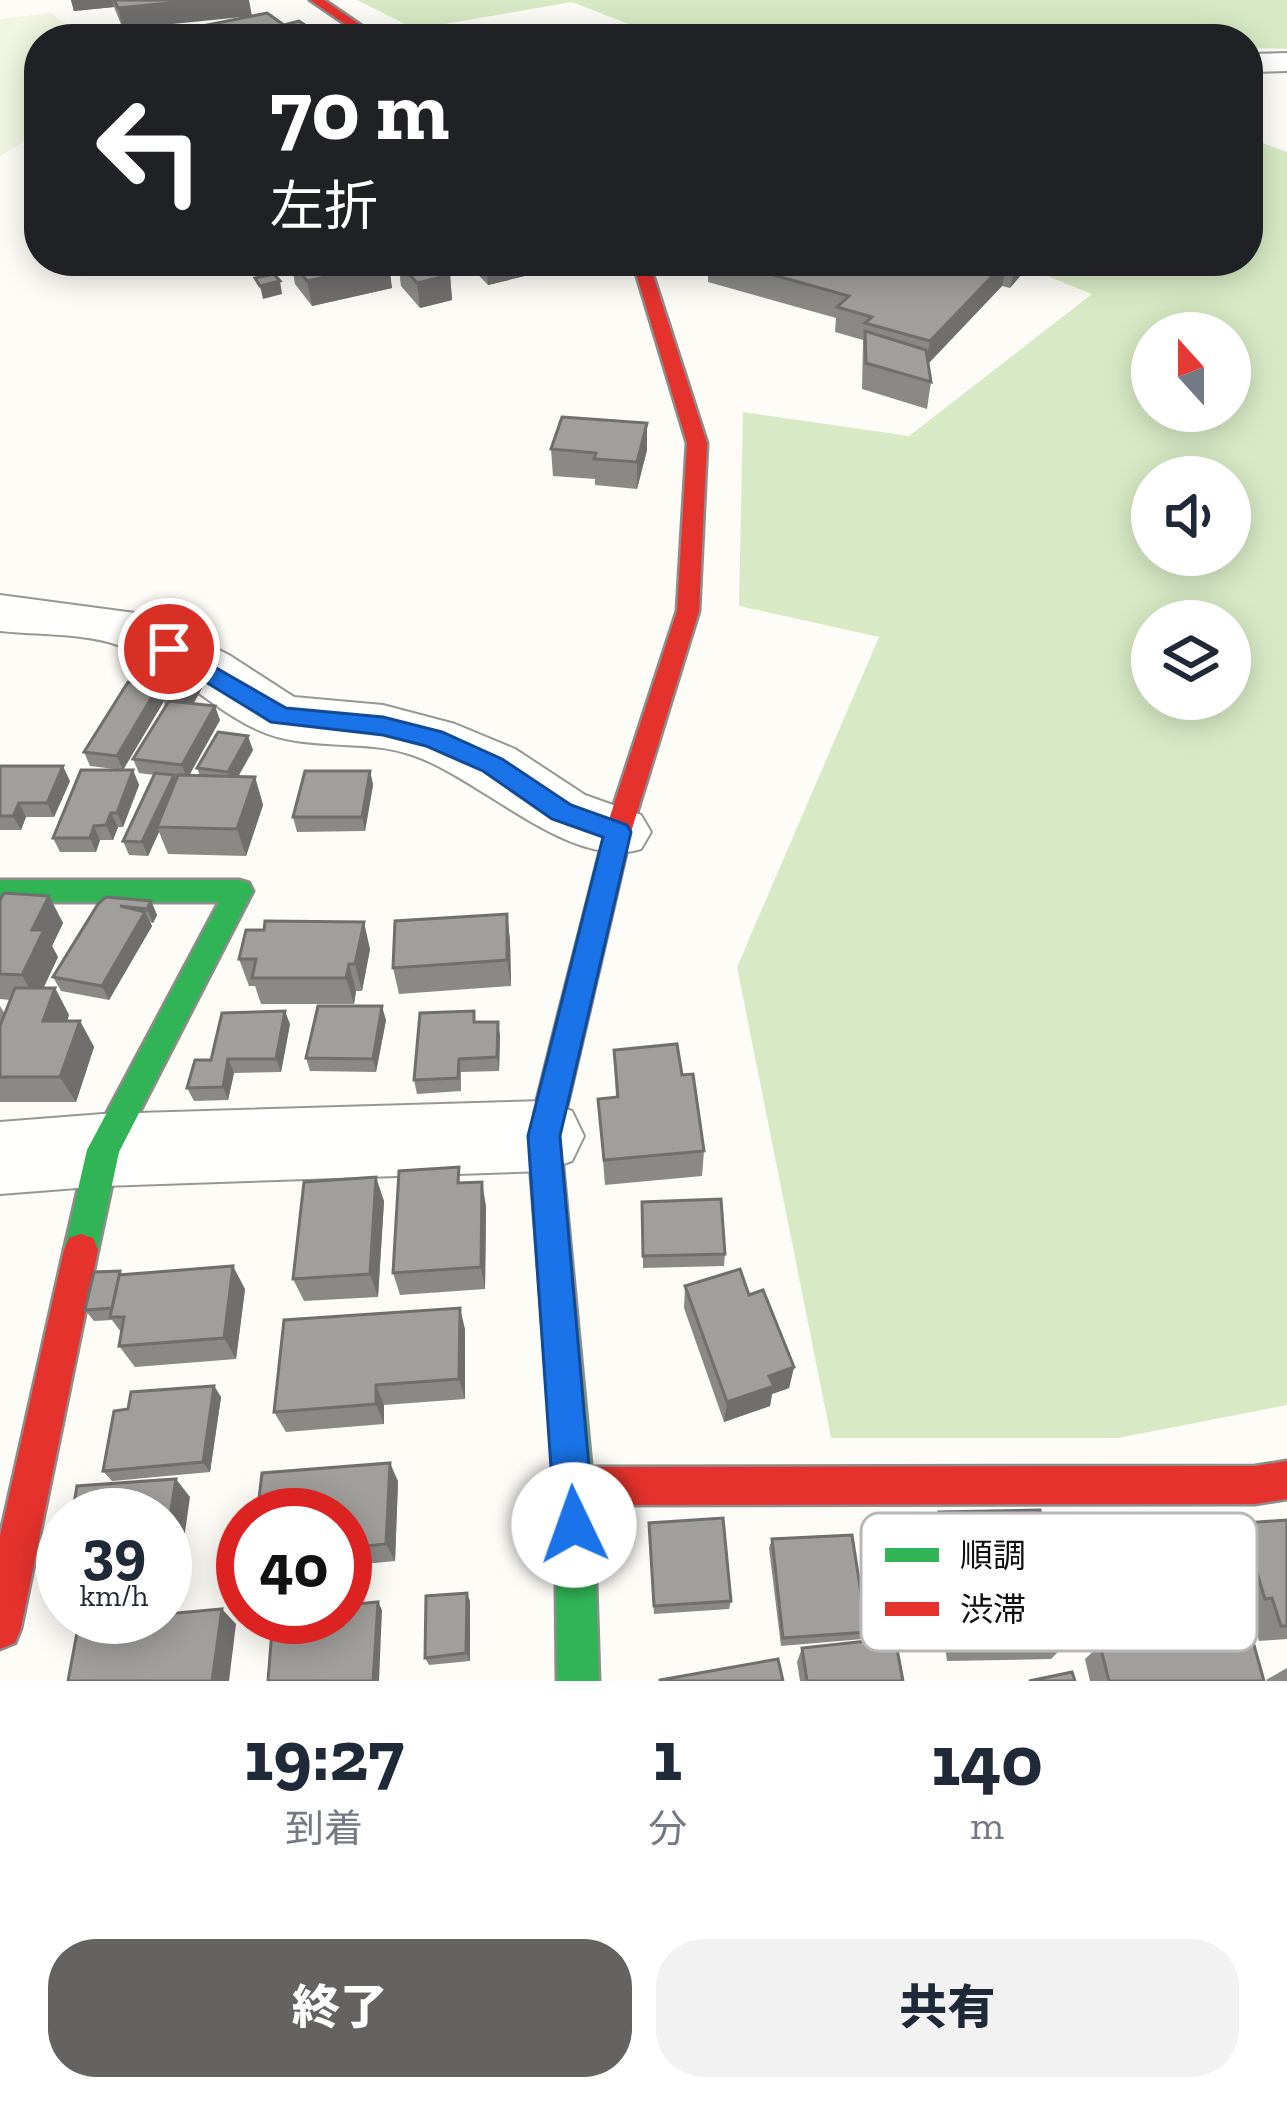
<!DOCTYPE html>
<html lang="ja">
<meta charset="utf-8">
<style>
body{margin:0;font-family:"Zilla Slab","Noto Sans JP",serif;background:#f2f2f3;color:#1f2937;height:100vh;display:flex;flex-direction:column;font-size:45px;white-space:nowrap}
*{box-sizing:border-box;margin:0}
p{font-size:39px;color:#747a83}
.icon{flex:none;width:66px;height:66px;fill:none;stroke:currentColor;stroke-width:2;stroke-linecap:round;stroke-linejoin:round}
.map{position:relative;height:1681px;overflow:hidden}
.side{display:flex;flex-direction:column;background:#fff;flex:1}
.side>*{flex:none}
.hud{position:absolute;left:24px;top:24px;width:1239px;height:252px;border-radius:48px;box-shadow:0 6px 30px #0003;background:#202124;color:#fff;overflow:hidden}
.needle{width:78px;rotate:339deg}
.controls{position:absolute;left:1131px;top:312px;display:grid;gap:24px}
.controls a{display:grid;place-items:center;width:120px;height:120px;border-radius:50%;background:#fff;box-shadow:0 6px 30px #0003;font-size:60px}
.speed{position:absolute;left:36px;top:1488px;display:flex;gap:24px;font-size:60px;font-weight:700;text-align:center}
.speed>*{display:grid;place-content:center;width:156px;height:156px;border-radius:50%;background:#fff;box-shadow:0 6px 30px #0003;line-height:1}
.speed small{font-size:30px;font-weight:400}
.speed .limit{border:18px solid #d22;background:#fff;color:#111}
.pin{position:absolute;display:grid;place-items:center;width:102px;height:102px;color:#fff;margin:-51px;border:6px solid #fff;border-radius:50%;box-shadow:0 3px 12px #0007}
.me{position:absolute;width:132px;margin:-66px;rotate:357deg;stroke-linejoin:round;filter:drop-shadow(0 0 9px #0008)}
.turn{display:flex;align-items:center;gap:42px;height:252px;padding:0 48px;font-size:54px}
.turn .icon{width:156px;height:156px;stroke-width:2.5}
.turn b{display:block;font-size:84px;line-height:102px}
.eta{display:flex;justify-content:space-evenly;align-items:center;height:204px;text-align:center}
.eta b{font-size:72px;font-weight:800;line-height:84px}
.button{display:flex;gap:24px;margin-top:auto;padding:24px 48px}
.button a{flex:1;height:138px;border-radius:48px;background:#646362;color:#fff;font-size:48px;font-weight:800;line-height:138px;text-align:center}
.button a+a{background:#f2f2f3;color:#1f2937}
.map>svg:first-child{display:block}
.forest{fill:#d8eac5;fill-rule:evenodd}
.pitch{fill:#f0f6e1}
.lines{fill:none;stroke-linecap:round;stroke-linejoin:round}
.street-casing{stroke:#979795;stroke-width:4}
.fast-casing{stroke:#8e8d8b;stroke-width:5}
.jam-casing{stroke:#8e8d8b;stroke-width:5}
.street{fill:#fffffe;fill-rule:evenodd}
.fast{fill:#30b455;fill-rule:evenodd}
.jam{fill:#e5322d;fill-rule:evenodd}
.wall{fill:#8a8986}
.shaded-wall{fill:#716f6d}
.building{fill:#a19f9c;stroke:#716f6d;stroke-width:3}
.route{fill:#1a73e8;stroke:#114b97;stroke-width:3}
.key{fill:#fff;stroke:#b8b8b8;stroke-width:3}
.key-label{font-size:33px;fill:#111}
</style>
<div class="map">
<svg width="1287" height="1681" viewBox="0 0 1287 1681">
<rect width="100%" height="100%" fill="#fdfcf7"/>
<g class="forest">
<path d="M357,0H1287V49L1248,48V39H667L572,2L415,29Z"/>
<path d="M1248,138L1287,152V1405L1118,1438H831L737,967L879,637L739,606L743,412L909,436L1092,294L1010,261H1248ZM1152,333H1230V411H1152ZM1152,477H1230V555H1152ZM1152,621H1230V699H1152Z"/>
</g>
<path class="pitch" d="M51,13L85,39H39V132L0,156V19Z"/>
<g class="lines">
<defs>
<g id="street">
<path d="M1287,53V71L1248,72V54Z"/>
<path d="M0,595L150,615L229,655L294,697L383,705L455,724L515,749L585,795L641,815L651,832L641,849C570,871 481,778 412,755C363,738 304,752 258,730C209,708 170,663 118,645C83,633 37,635 0,631Z"/>
<path d="M544,1101L572,1111L584,1136L572,1161L544,1171L103,1186L0,1194V1122L103,1114Z"/>
</g>
<g id="fast">
<path d="M0,880H239L249,883L253,891L119,1152L98,1250L93,1262L81,1266L69,1262L64,1250L87,1150L219,902H0Z"/>
<path d="M574,1000L585,1003L589,1012L560,1136L593,1486L599,1681H557L555,1486L528,1136L559,1012L563,1003Z"/>
</g>
<g id="jam">
<path d="M310,0H324L381,39H367Z"/>
<path d="M627,261H644L652,272L707,443L699,611L631,832L589,1012L585,1021L574,1024L563,1021L559,1012L605,832L677,611L687,443L636,273Z"/>
<path d="M81,1234L93,1238L98,1250L21,1628L15,1643L0,1649V1536L64,1250L69,1238Z"/>
<path d="M1287,1461V1499L1255,1504L574,1505L560,1500L555,1486L560,1472L574,1467L1255,1466Z"/>
</g>
</defs>
<use href="#street" class="street-casing"/>
<use href="#fast" class="fast-casing"/>
<use href="#jam" class="jam-casing"/>
<use href="#street" class="street"/>
<use href="#fast" class="fast"/>
<use href="#jam" class="jam"/>
</g>
<g class="wall">
<path d="M71,0H249L123,29L114,7L74,11Z"/>
<path d="M284,25L320,35V39H195L192,28Z"/>
<path d="M291,261H387L392,288L312,306L295,284Z"/>
<path d="M398,261L450,275L452,300L420,308L401,286Z"/>
<path d="M467,261H570V265L488,285L468,264Z"/>
<path d="M708,261H1024L1021,275L1010,288L1002,286L928,364L931,382L927,409L862,389L863,340L835,332L836,318L708,282Z"/>
<path d="M551,449L647,450L637,489L595,485V479L553,476Z"/>
<path d="M197,674L202,688L193,703L220,720L189,776H200L197,768L253,750L238,777H255L263,805L246,856L168,854L159,832L148,856L129,855L123,841L154,775L139,773L133,759L165,707L164,701L123,770L90,766L84,752L163,695Z"/>
<path d="M0,766L70,781L54,817H26L21,830H0Z"/>
<path d="M133,770L139,785L123,827H118L113,840H100L96,852H60L53,838Z"/>
<path d="M370,771L373,785L365,831L297,832L293,817Z"/>
<path d="M49,896L63,923L52,946L58,957L43,988H55L69,1015L67,1021H80L94,1047L76,1102H0V1006L5,1014L10,1000L0,999V900Z"/>
<path d="M151,901L157,915L153,923L150,922L152,926L109,1000L61,991L53,977L98,904Z"/>
<path d="M507,914L510,941L511,986L399,994L393,968Z"/>
<path d="M370,949L362,991H356L354,1004H261L255,986H249L239,959Z"/>
<path d="M386,1020L376,1072L310,1071L306,1058Z"/>
<path d="M476,1022L500,1035L499,1071L461,1072V1091L417,1094L414,1080Z"/>
<path d="M290,1024L281,1072L234,1073L228,1100L194,1101L187,1088L211,1060Z"/>
<path d="M614,1050L682,1075L704,1151L702,1176L605,1185L598,1099L616,1097Z"/>
<path d="M384,1201L378,1297L304,1301L293,1279Z"/>
<path d="M642,1202L725,1254L724,1266L643,1268Z"/>
<path d="M486,1206L485,1289L400,1295L393,1273Z"/>
<path d="M120,1271L123,1275L245,1289L236,1359L135,1367L119,1346L121,1332L112,1320L94,1321L85,1310Z"/>
<path d="M685,1286L749,1295L794,1367L789,1388L772,1394L770,1406L724,1422L684,1308Z"/>
<path d="M465,1329V1399L384,1405V1424L286,1432L274,1412Z"/>
<path d="M214,1386L221,1397L210,1472L112,1481L103,1471L128,1409Z"/>
<path d="M398,1481L395,1561L345,1566V1515Z"/>
<path d="M939,1512L1065,1645L1051,1659L947,1661L930,1529Z"/>
<path d="M1287,1520V1639L1259,1641L1251,1614H1245L1222,1540L1242,1523Z"/>
<path d="M1072,1522L1217,1610L1198,1625L1071,1623L1058,1539Z"/>
<path d="M649,1523L731,1601L729,1609L654,1614Z"/>
<path d="M772,1539L867,1632L863,1639L781,1646L769,1548Z"/>
<path d="M470,1601V1661L429,1665L425,1658Z"/>
<path d="M1100,1645L1264,1681H1090L1085,1659Z"/>
<path d="M802,1648L903,1681H800L797,1662Z"/>
<path d="M1287,1668V1681H1267L1266,1680Z"/>
</g>
<g class="shaded-wall">
<path d="M71,0H112L114,7L74,11Z"/>
<path d="M200,0H249L252,16L123,29L118,8Z"/>
<path d="M486,261H570V265L488,285Z"/>
<path d="M1007,261L1002,286L925,367L930,341Z"/>
<path d="M1017,261H1024L1021,275L1010,288Z"/>
<path d="M389,263L392,288L312,306L307,281Z"/>
<path d="M450,275L452,300L420,308L417,283Z"/>
<path d="M280,281L282,294L263,299L260,286Z"/>
<path d="M647,423V450L637,489V462Z"/>
<path d="M197,674L202,688L188,714L183,699Z"/>
<path d="M159,685L164,701L123,770L117,756Z"/>
<path d="M215,706L220,720L187,779L182,765Z"/>
<path d="M248,736L253,750L232,787L228,772Z"/>
<path d="M63,766L70,781L54,817L47,803Z"/>
<path d="M133,770L139,785L123,827L117,813Z"/>
<path d="M370,771L373,785L365,831L362,817Z"/>
<path d="M174,775L179,789L157,827L159,832L148,856L142,842Z"/>
<path d="M255,777L263,805L246,856L237,829Z"/>
<path d="M19,803L26,817L21,830L13,816Z"/>
<path d="M111,813L118,827L113,840L106,825Z"/>
<path d="M94,826L100,840L96,852L90,838Z"/>
<path d="M49,896L63,923L52,946L58,957L37,1002L22,975L32,930Z"/>
<path d="M151,901L157,915L153,923L147,909Z"/>
<path d="M145,912L152,926L109,1000L102,986Z"/>
<path d="M507,914L510,941L511,986L507,960Z"/>
<path d="M364,922L370,949L362,991L355,964Z"/>
<path d="M349,964L356,991L354,1004L346,978Z"/>
<path d="M55,988L69,1015L58,1047L43,1021Z"/>
<path d="M382,1006L386,1020L376,1072L373,1059Z"/>
<path d="M285,1011L290,1024L281,1072L276,1059Z"/>
<path d="M80,1021L94,1047L76,1102L60,1077Z"/>
<path d="M498,1022L500,1035L499,1071L497,1057Z"/>
<path d="M228,1059L234,1073L228,1100L223,1087Z"/>
<path d="M376,1177L384,1201L378,1297L370,1274Z"/>
<path d="M482,1182L486,1206L485,1289L481,1267Z"/>
<path d="M233,1266L245,1289L236,1359L224,1338Z"/>
<path d="M460,1308L465,1329V1399L459,1379Z"/>
<path d="M794,1367L789,1388L772,1394L770,1406L724,1422L727,1402L769,1376Z"/>
<path d="M376,1385L384,1405V1424L376,1404Z"/>
<path d="M214,1386L221,1397L210,1472L203,1462Z"/>
<path d="M390,1463L398,1481L395,1561L386,1544Z"/>
<path d="M176,1479L190,1497L174,1610L165,1601V1546Z"/>
<path d="M467,1593L470,1601V1661L466,1653Z"/>
<path d="M378,1602L382,1610L379,1681H373Z"/>
<path d="M222,1609L236,1624L229,1681H212Z"/>
</g>
<g class="building">
<path d="M114,0H200L118,8Z"/>
<path d="M267,13L284,25L299,21L320,35L300,39H207L192,28Z"/>
<path d="M292,261H387L389,263L307,281Z"/>
<path d="M398,261H437L450,275L417,283Z"/>
<path d="M723,261H1017L1015,263L1007,261L930,341L865,323L872,317L837,307L849,296Z"/>
<path d="M274,274L280,281L260,286L255,278Z"/>
<path d="M865,331L926,350L931,382L866,363Z"/>
<path d="M562,417L647,423L637,462L594,459L596,453L551,449Z"/>
<path d="M177,671L197,674L183,699L162,697Z"/>
<path d="M128,682L159,685L117,756L84,752Z"/>
<path d="M169,701L215,706L182,765L133,759Z"/>
<path d="M218,732L248,736L228,772L197,768Z"/>
<path d="M0,766H63L47,803H19L13,816H0Z"/>
<path d="M81,770H133L117,813H111L106,825L94,826L90,838H53Z"/>
<path d="M305,771H370L362,817H293Z"/>
<path d="M155,773L174,775L142,842L123,841Z"/>
<path d="M178,775L255,777L237,829L157,827Z"/>
<path d="M4,893L49,896L32,930H44L22,975L0,974V900Z"/>
<path d="M106,897L151,901L147,909L120,906L145,912L102,986L53,977L98,904Z"/>
<path d="M507,914V960L393,968L395,921Z"/>
<path d="M265,921L364,922L355,964H349L346,978H252L256,959H239L246,930H264Z"/>
<path d="M15,988H55L43,1021H80L60,1077H0V1026Z"/>
<path d="M318,1006H382L373,1059L306,1058Z"/>
<path d="M285,1011L276,1059H228L223,1087L187,1088L195,1060H211L222,1013Z"/>
<path d="M474,1011V1022H498L497,1057L459,1059L458,1078L414,1080L420,1013Z"/>
<path d="M677,1044L682,1075L693,1074L704,1151L604,1160L598,1099L618,1097L614,1050Z"/>
<path d="M459,1167L458,1183L482,1182L481,1267L393,1273L399,1171Z"/>
<path d="M376,1177L370,1274L293,1279L304,1182Z"/>
<path d="M721,1199L725,1254L643,1256L642,1202Z"/>
<path d="M233,1266L224,1338L119,1346L124,1317H110L119,1275Z"/>
<path d="M740,1269L749,1295L763,1290L794,1367L769,1376L774,1386L727,1402L685,1286Z"/>
<path d="M120,1271L112,1308L85,1310L94,1272Z"/>
<path d="M460,1308L459,1379L376,1385V1404L274,1412L284,1320Z"/>
<path d="M214,1386L203,1462L103,1471L114,1411L128,1409L131,1392Z"/>
<path d="M390,1463L386,1544L345,1548V1515H257L262,1473Z"/>
<path d="M176,1479L165,1546V1515H72L77,1486Z"/>
<path d="M1040,1510L1065,1645L958,1648L939,1512Z"/>
<path d="M723,1518L731,1601L654,1606L649,1523Z"/>
<path d="M1287,1520V1626H1281L1272,1598L1265,1599L1242,1523Z"/>
<path d="M852,1535L867,1632L783,1638L772,1539Z"/>
<path d="M63,1557V1602L54,1603Z"/>
<path d="M467,1593L466,1653L425,1658L426,1596Z"/>
<path d="M378,1602L373,1681H268L273,1617H345V1605Z"/>
<path d="M222,1609L212,1681H68L79,1622L131,1617H165V1614Z"/>
<path d="M895,1638L903,1681H807L802,1648Z"/>
<path d="M1252,1638L1264,1681H1109L1100,1645Z"/>
<path d="M778,1659L783,1681H660V1680Z"/>
<path d="M1072,1672L1075,1681H1029Z"/>
</g>
<path class="route" d="M169,641L286,708L383,717L442,732L502,759L571,805L627,825L631,832L560,1136L594,1525L589,1539L574,1545L560,1539L555,1525L528,1136L603,837L552,819L483,771L426,746L383,735L271,722L160,654L157,649Z"/>
<rect x="861" y="1513" width="396" height="138" rx="18" class="key"/>
<rect x="885" y="1548" width="54" height="14" fill="#30b455"/>
<rect x="885" y="1602" width="54" height="14" fill="#e5322d"/>
<g class="key-label">
<text x="960" y="1567">順調</text>
<text x="960" y="1621">渋滞</text>
</g>
</svg>
<div class="controls">
<a><svg class="needle" viewBox="-14 -14 28 28"><path d="M0-13l5 13h-10z" fill="#e53935"/><path d="M0 13l5-13h-10z" fill="#747a83"/></svg></a>
<a><svg class="icon" aria-label="sound" viewBox="0 0 24 24"><path d="M4 9h4l5-4v14l-5-4H4zM17 9q2 3 0 6"/></svg></a>
<a><svg class="icon" aria-label="layers" viewBox="0 0 24 24"><path d="M12 4l9 5-9 5-9-5zM3 14l9 5 9-5"/></svg></a>
</div>
<div class="speed"><div>39<small>km/h</small></div><div class="limit">40</div></div>
<div class="pin" style="left:169px;top:649px;background:#d93025"><svg class="icon" aria-label="arrive" viewBox="0 0 24 24"><path d="M6 21V4h12l-3 4 3 4H6"/></svg></div>
<svg class="me" style="left:574px;top:1525px" viewBox="-20 -20 40 40"><circle r="19" fill="#fff"/><path d="M0-13L10 11 0 6-10 11z" fill="#1a73e8"/></svg>
<div class="hud">
<div class="turn"><svg class="icon" aria-label="left" viewBox="0 0 24 24"><path d="M17 20v-9H6M10 6l-5 5 5 5"/></svg><div><b>70 m</b>左折</div></div>
</div>
</div>
<section class="side">
<div class="eta">
<div><b>19:27</b><p>到着</p></div>
<div><b>1</b><p>分</p></div>
<div><b>140</b><p>m</p></div>
</div>
<div class="button"><a>終了</a><a>共有</a></div>
</section>
